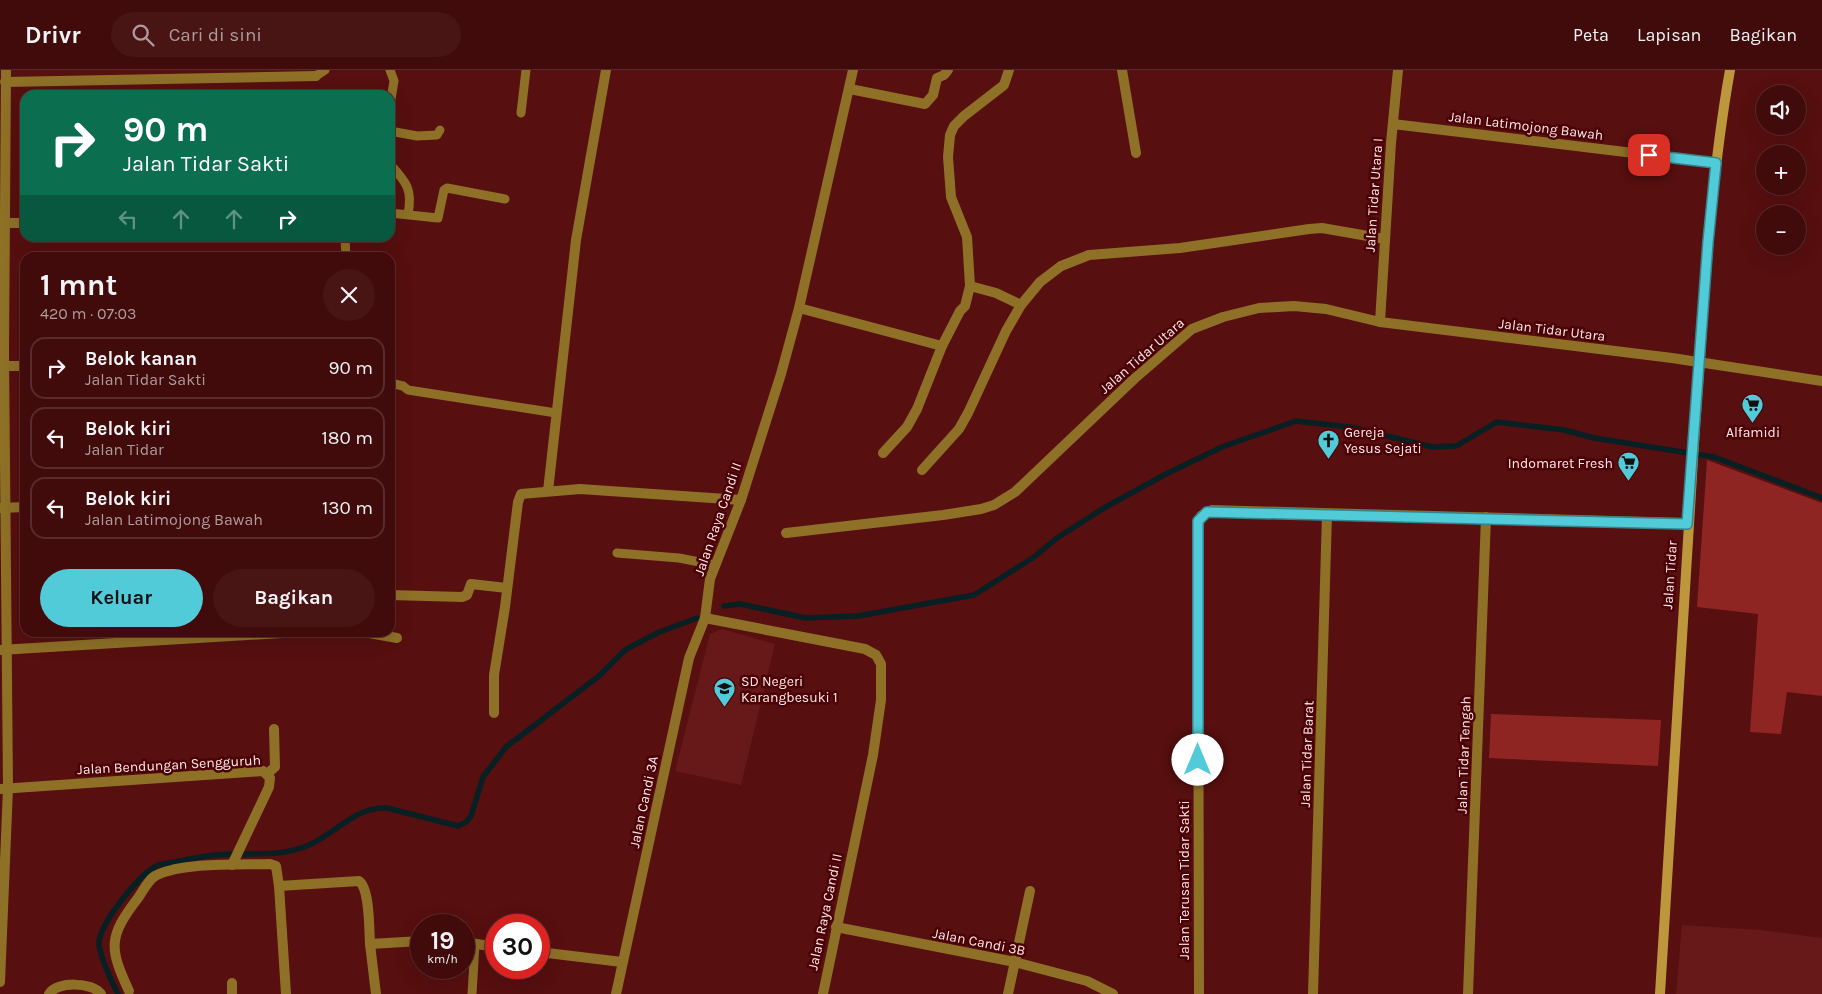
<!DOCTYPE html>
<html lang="id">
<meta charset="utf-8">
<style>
body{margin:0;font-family:Karla,sans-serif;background:#481414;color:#f1f3f6;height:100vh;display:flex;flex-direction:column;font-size:19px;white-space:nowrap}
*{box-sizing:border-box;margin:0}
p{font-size:16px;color:#ae9b9d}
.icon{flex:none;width:28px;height:28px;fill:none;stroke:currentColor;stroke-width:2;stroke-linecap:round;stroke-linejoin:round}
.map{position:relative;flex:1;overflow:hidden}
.sheet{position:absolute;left:20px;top:182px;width:375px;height:385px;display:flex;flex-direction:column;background:#410b0b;border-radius:15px;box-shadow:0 5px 20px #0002,0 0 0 1px #5a2b2c}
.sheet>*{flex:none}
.banner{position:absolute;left:20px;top:20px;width:375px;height:152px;border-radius:15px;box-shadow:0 5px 20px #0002,0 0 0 1px #5a2b2c;background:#0b6e4f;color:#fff;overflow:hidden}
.buttons{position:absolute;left:1756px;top:15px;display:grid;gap:10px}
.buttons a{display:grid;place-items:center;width:50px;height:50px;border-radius:50%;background:#410b0b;box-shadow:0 5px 20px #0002,0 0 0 1px #5a2b2c;font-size:25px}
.speed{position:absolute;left:410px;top:844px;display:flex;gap:10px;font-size:25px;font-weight:700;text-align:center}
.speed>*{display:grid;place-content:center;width:65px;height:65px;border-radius:50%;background:#410b0b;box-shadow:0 5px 20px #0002,0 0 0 1px #5a2b2c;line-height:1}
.speed small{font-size:12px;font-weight:400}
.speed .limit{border:8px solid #d22;background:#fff;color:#111}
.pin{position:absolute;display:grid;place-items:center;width:42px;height:42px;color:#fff;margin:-21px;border-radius:10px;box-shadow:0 2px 8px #0006}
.me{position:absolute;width:55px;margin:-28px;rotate:0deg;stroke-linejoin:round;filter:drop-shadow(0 0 4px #0008)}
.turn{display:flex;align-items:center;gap:18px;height:105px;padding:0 20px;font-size:22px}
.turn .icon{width:65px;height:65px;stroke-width:2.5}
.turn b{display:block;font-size:35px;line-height:42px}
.lanes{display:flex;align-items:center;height:48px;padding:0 20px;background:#0003;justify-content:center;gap:25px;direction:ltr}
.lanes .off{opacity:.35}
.round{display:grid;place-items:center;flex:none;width:52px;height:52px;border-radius:26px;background:#481414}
.overview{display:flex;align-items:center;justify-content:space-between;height:85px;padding:0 20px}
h1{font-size:30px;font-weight:700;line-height:38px}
.primary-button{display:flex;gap:10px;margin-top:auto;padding:10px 20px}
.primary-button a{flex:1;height:58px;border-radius:30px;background:#52cbd9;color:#111;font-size:20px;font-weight:700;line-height:58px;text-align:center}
.primary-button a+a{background:#481414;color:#f1f3f6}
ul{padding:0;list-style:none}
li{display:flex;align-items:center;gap:15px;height:62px;margin:0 10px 8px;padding:0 10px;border:2px solid #5a2b2c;border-radius:15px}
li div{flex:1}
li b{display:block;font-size:19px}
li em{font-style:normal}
header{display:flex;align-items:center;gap:30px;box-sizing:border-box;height:70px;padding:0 25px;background:#410b0b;border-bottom:1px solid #5a2b2c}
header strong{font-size:24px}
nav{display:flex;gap:28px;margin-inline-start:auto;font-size:18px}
.search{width:350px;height:45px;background:#481414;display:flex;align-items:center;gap:12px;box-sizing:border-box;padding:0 18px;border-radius:28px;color:#ae9b9d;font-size:19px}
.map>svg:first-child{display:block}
.built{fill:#671919}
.green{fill:#8f2523}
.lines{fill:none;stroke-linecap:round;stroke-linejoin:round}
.stream{stroke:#072023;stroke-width:5.5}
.lane{stroke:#8e7027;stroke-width:9}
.street{stroke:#8e7027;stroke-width:10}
.secondary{stroke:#bd973b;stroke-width:10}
.route-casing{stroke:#35848d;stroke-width:12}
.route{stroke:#52cbd9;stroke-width:9}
.labels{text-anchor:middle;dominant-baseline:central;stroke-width:5;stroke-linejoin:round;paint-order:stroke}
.street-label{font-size:14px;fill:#ffecea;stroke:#4b0105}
.poi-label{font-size:14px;fill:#ffecea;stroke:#4b0105;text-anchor:start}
</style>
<header>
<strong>Drivr</strong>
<div class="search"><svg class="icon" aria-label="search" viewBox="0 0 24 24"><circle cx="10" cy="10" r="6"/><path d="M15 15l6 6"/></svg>Cari di sini</div>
<nav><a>Peta</a><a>Lapisan</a><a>Bagikan</a></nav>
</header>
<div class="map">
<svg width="1822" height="924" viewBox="0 0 1822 924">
<rect width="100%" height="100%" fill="#570f0f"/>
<g class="built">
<path d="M722,559L775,574L741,715L675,701L710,564Z"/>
<path d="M1682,855L1760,860L1822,868V924H1676Z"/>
</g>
<g class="green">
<path d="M1707,390L1822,433V626L1787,622L1781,664L1750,662L1758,544L1697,537Z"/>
<path d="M1491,644L1661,650L1658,696L1489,688Z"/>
</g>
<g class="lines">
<g class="stream">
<path d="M724,536L740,534L806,548L858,546L974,525L1034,487L1057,468L1104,438L1166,404L1222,377L1296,351L1350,357L1432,377L1456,376L1497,352L1564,360L1594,368L1714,387L1822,428"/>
<path d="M118,924C112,912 99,886 99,873C100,853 140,803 158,795C177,792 196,787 215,785C246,782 280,788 309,775C336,763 356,736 387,738L458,756L466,752L471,746L483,707L506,677L599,606L625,580L657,563L697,548"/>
</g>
<g class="lane">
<path d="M390,0L394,11L390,35"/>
<path d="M316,6L325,0"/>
<path d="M521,43L526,0"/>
<path d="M390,61L417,66L437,65L440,60"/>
<path d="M390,94C406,112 413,119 408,144"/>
<path d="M390,143L438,148L444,120L447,118L505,129"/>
<path d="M345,168L346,188"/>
<path d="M390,313L403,316L408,320L556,343"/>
<path d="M617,483L679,488L715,495"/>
<path d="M472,924L475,874"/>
</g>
<g class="street">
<path d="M1122,0L1136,83"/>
<path d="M5,12L316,6"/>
<path d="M850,19L925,34L933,25L937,8L944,5L948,0"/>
<path d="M1393,54L1716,93"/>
<path d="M6,153H25"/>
<path d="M970,216L996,223L1021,235"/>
<path d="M799,238L942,276L960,241L965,236L970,216L967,167L951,127L948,87L950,65L954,56L964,46L1004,15L1009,0"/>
<path d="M1380,252L1391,73L1398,0"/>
<path d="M0,296H25"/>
<path d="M883,383L907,357L917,339L942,276"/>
<path d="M922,400L959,359L968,343L1006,261L1021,235L1040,212L1061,196L1089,185L1180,178L1309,159L1322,158L1385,169"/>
<path d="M548,421L576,170L606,0"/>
<path d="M0,438L25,437"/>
<path d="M786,463L943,445L981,439L994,435L1015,422L1134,309L1192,259L1223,247L1259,238L1294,236L1326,239L1380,252L1672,288L1822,311"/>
<path d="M390,525L462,527L467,525L471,514L507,518"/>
<path d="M705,548L865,579L876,585L881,594V630L873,685L823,924"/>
<path d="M364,562L397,568"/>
<path d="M0,580L299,562"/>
<path d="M494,643V605L505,537L518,432L521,424L580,419L741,430"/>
<path d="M268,703L275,697L274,659"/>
<path d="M0,719L263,701L270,708L269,717L232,795"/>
<path d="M279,816L286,924"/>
<path d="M836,857L1015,892L1087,911L1113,924"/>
<path d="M464,872L496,877"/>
<path d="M370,874L376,924"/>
<path d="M539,882L622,892"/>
<path d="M0,912L8,718L4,284L6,0"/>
<path d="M232,913V924"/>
<path d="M129,921C109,878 108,867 138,828C143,821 149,808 157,805C185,792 239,795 270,794L276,796L279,816L359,811C370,819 369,859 370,874L421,871"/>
<path d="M49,924C57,911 92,912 101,924"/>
<path d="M616,924L689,588L705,548L710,509L741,430L781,304L799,238L853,0"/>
<path d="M1008,924L1030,821"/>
<path d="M1199,924L1198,459L1201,446L1212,440L1687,453"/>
<path d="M1313,924L1327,444"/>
<path d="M1468,924L1486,447"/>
</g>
<path class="secondary" d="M1660,924C1670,735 1682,546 1695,357C1704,237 1709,118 1730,0"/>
</g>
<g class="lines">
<defs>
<path id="route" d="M1198,690V451L1207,442L1687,454L1708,172L1716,93L1649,85"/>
</defs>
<use href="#route" class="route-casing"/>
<use href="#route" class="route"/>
</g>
<defs>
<symbol id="supermarket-pin" viewBox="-11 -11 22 30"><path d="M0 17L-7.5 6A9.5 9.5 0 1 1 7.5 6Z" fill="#52cbd9" stroke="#4b0105"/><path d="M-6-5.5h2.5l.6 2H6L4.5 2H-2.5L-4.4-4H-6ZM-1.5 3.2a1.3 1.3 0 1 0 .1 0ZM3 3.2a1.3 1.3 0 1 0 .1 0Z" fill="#111"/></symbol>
<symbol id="church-pin" viewBox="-11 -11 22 30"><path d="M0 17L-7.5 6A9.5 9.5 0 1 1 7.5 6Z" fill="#52cbd9" stroke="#4b0105"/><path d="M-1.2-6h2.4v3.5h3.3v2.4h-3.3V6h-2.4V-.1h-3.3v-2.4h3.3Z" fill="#111"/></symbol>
<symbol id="school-pin" viewBox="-11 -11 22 30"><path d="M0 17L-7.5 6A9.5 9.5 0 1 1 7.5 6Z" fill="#52cbd9" stroke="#4b0105"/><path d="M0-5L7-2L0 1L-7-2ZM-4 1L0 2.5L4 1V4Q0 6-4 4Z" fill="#111"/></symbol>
</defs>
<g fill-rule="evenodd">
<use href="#supermarket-pin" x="1740" y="322" width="25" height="34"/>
<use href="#church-pin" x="1316" y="358" width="25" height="34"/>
<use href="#supermarket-pin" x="1616" y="380" width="25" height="34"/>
<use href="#school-pin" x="712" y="606" width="25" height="34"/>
</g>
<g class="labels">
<g class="street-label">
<text transform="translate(1526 56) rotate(7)">Jalan Latimojong Bawah</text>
<text transform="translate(1374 125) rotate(-86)">Jalan Tidar Utara I</text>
<text transform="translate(1552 260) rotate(7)">Jalan Tidar Utara</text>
<text transform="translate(1142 286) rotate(-41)">Jalan Tidar Utara</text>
<text transform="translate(718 449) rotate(-71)">Jalan Raya Candi II</text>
<text transform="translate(1670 505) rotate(-86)">Jalan Tidar</text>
<text transform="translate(1307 684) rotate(-88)">Jalan Tidar Barat</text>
<text transform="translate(1464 685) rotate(-88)">Jalan Tidar Tengah</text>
<text transform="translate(169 695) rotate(-3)">Jalan Bendungan Sengguruh</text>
<text transform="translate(644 732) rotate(-78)">Jalan Candi 3A</text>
<text transform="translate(1184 810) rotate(-90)">Jalan Terusan Tidar Sakti</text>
<text transform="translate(825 842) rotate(-78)">Jalan Raya Candi II</text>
<text transform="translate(979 872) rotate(11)">Jalan Candi 3B</text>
</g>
<g class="poi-label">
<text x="1344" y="362">Gereja<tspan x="1344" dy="16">Yesus Sejati</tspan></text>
<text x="1753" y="362" text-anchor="middle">Alfamidi</text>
<text x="1613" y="393" text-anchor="end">Indomaret Fresh</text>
<text x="741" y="611">SD Negeri<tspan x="741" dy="16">Karangbesuki 1</tspan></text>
</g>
</g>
</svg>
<div class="buttons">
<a><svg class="icon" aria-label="sound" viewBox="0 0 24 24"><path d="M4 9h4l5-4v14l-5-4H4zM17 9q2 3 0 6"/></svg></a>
<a>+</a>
<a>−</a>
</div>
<div class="speed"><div>19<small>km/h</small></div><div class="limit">30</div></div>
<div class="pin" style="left:1649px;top:85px;background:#d93025"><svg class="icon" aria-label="arrive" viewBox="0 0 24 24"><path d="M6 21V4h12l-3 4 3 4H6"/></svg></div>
<svg class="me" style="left:1198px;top:690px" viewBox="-20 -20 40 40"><circle r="19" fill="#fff"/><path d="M0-13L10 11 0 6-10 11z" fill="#52cbd9"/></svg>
<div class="banner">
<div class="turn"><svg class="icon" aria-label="right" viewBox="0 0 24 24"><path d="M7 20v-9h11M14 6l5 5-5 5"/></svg><div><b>90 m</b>Jalan Tidar Sakti</div></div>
<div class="lanes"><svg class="icon off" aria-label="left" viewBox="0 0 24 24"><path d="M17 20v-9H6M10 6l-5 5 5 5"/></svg><svg class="icon off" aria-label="ahead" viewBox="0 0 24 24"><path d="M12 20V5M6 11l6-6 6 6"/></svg><svg class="icon off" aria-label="ahead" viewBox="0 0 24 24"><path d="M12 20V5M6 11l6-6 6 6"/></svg><svg class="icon" aria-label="right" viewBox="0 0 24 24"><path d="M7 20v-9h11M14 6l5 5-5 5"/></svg></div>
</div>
<section class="sheet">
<div class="overview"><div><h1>1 mnt</h1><p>420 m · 07:03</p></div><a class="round"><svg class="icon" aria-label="close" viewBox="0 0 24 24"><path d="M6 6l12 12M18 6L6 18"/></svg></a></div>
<ul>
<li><svg class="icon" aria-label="right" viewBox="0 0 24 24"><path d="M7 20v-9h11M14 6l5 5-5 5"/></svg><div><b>Belok kanan</b><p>Jalan Tidar Sakti</p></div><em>90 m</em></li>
<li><svg class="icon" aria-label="left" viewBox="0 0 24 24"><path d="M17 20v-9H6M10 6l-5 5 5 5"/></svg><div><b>Belok kiri</b><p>Jalan Tidar</p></div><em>180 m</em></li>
<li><svg class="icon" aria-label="left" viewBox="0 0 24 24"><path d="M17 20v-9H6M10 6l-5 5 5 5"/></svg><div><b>Belok kiri</b><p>Jalan Latimojong Bawah</p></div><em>130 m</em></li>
</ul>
<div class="primary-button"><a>Keluar</a><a>Bagikan</a></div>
</section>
</div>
